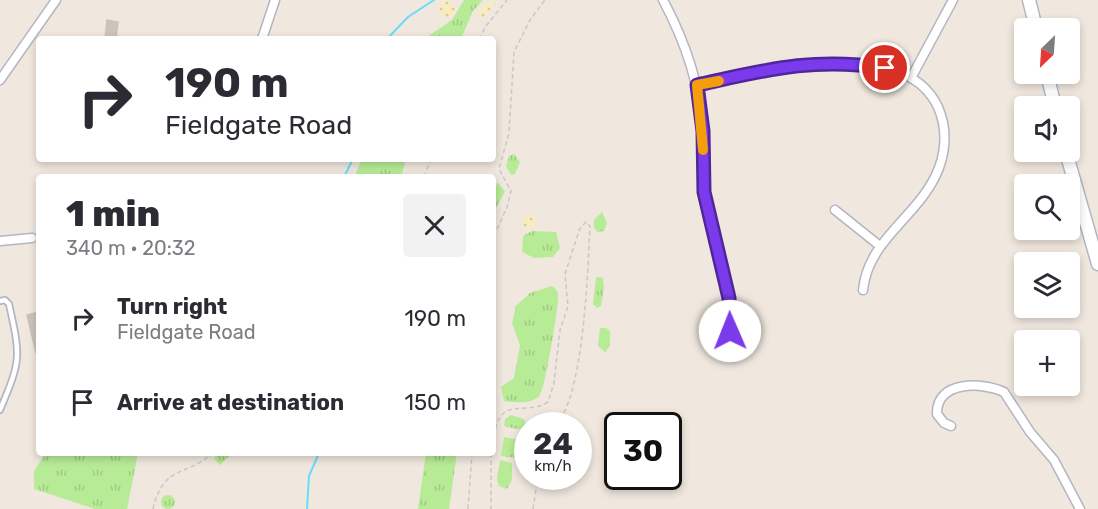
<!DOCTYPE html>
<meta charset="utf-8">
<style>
body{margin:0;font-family:Rubik,sans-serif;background:#f2f2f3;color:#2b2b33;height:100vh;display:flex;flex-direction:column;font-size:22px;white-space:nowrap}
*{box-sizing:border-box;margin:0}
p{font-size:20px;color:#7c7c81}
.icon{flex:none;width:33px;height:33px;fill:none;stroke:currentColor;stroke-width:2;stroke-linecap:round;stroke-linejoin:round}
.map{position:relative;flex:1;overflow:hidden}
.side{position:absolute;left:36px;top:174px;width:460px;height:282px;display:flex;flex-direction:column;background:#fff;border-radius:6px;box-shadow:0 3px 9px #0003}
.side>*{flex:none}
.guide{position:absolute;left:36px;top:36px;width:460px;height:126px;border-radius:6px;box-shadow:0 3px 9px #0003;background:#fff;color:#2b2b33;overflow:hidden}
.needle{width:39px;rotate:205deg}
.tools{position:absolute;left:1014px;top:18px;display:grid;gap:12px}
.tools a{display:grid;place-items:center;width:66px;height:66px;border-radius:6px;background:#fff;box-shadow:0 3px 9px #0003;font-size:30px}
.speed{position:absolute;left:514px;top:412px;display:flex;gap:12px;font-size:30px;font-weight:700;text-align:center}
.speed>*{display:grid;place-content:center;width:78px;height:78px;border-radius:50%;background:#fff;box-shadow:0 3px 9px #0003;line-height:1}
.speed small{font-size:15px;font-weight:400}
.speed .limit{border:3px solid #111;border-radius:9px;background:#fff;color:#111}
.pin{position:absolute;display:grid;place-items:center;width:51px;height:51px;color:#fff;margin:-26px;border:3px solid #fff;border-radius:50%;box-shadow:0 2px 6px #0007}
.me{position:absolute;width:66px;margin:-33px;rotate:359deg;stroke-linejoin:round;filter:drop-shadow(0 0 4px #0008)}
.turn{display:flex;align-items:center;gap:21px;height:126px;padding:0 30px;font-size:27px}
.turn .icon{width:78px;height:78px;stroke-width:2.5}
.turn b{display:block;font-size:42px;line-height:51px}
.round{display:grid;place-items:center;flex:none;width:63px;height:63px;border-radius:6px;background:#f2f2f3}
.summary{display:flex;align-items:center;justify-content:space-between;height:102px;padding:0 30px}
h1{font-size:36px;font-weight:800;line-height:45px}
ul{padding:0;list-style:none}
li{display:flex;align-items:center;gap:18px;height:84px;padding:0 30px}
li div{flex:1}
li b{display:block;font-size:22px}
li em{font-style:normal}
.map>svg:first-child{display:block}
.grass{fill:url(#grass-tufts)}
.sand{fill:url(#sand-dots)}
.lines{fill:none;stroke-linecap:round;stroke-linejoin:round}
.stream{stroke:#68ddfb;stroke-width:2}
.building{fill:#cbc4be;stroke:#ccc3b7;stroke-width:1.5}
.lane-casing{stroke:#b2b6c2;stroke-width:8}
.street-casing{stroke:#b2b6c2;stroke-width:11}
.secondary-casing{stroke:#b2b6c2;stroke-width:15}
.path{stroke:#c8c8c8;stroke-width:1.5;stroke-dasharray:4.5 3;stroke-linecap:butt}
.lane{stroke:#fff;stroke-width:4.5}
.street{stroke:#fff;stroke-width:8}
.secondary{stroke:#fff;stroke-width:12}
.route-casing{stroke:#51269a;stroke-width:15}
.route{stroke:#7c3aed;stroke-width:10}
.slow{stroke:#f59e0b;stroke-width:10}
</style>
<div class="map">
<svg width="1098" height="509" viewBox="0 0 1098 509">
<defs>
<pattern id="grass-tufts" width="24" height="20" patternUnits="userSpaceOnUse" patternTransform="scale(1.5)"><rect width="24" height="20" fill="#b8eb96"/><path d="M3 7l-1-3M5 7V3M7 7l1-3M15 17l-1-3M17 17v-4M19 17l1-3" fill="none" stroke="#9eca82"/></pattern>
<pattern id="sand-dots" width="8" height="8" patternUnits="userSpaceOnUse" patternTransform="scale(1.5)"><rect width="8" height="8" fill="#f7ebbf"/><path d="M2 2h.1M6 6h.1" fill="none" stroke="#d4caa4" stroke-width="1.8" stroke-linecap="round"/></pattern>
</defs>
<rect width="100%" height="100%" fill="#f0e7de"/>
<g class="grass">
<path d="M464,0H483L473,11L461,39H424L452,20Z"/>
<path d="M514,154L520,162L515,174L511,175L506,166L509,156Z"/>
<path d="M362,159H406L401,177H354Z"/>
<path d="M498,183L505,191L494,212V186Z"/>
<path d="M602,212L607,223L604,231L598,232L594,228V220Z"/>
<path d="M532,231L556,232L560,248L553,257L534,258L522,252L523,236Z"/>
<path d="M599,277L603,278L604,288L601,306L597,308L593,304L596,278Z"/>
<path d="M552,286C555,288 557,290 558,294C560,300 545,389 540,395C533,405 514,402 504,401L501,387L514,378L520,345L512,323L516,306L530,293Z"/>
<path d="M600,328H606L610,331V346L605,352L598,346Z"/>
<path d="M511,415L524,419L526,425L522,430L504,426L505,419Z"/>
<path d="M504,437L520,440L516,458L501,456Z"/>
<path d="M46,453H138L127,509H95L34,489V471Z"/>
<path d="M217,453H232L220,465L214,459Z"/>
<path d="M426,453H457L449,509H418Z"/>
<path d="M500,460L512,463V480L507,489L499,486L497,479Z"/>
<circle cx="168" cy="502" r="7"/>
</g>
<g class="sand">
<circle cx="447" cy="9" r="8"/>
<path d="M490,2L496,4L483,18L478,16L479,9Z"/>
<circle cx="529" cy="222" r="7"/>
</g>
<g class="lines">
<g class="stream">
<path d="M387,39L408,17L434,0"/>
<path d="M344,177L353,159"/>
<path d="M307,509L309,476L319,453"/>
</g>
</g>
<g class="building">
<path d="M107,20L118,22L116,39H105Z"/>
<path d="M39,312V353H36L27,315Z"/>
</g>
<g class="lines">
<defs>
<path id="lane" d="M0,301L5,300L9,304C21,358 21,360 0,410"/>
<g id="street">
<path d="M663,0C685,41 700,85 703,131C705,157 702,183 707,209C716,257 736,298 727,348"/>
<path d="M262,39L275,0"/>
<path d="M911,78L953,0"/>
<path d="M0,80L56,0"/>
<path d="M697,85C758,72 903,32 938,107C948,130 946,155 935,177C914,219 868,241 863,290"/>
<path d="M835,210L880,246"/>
<path d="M0,241L32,238"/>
<path d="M951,426L944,423L937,414C936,380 983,382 1004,392L1030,432L1054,460L1080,509"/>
</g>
<g id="secondary">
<path d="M1029,0L1036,28"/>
<path d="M1047,74L1055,106"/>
<path d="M1066,152L1098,264"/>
</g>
</defs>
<use href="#lane" class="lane-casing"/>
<use href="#street" class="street-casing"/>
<use href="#secondary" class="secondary-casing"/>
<g class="path">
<path d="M479,39L486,26L507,0"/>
<path d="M424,177L431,159"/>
<path d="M494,236L507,207L511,191L499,169L509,133L514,52L530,20L545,0"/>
<path d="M494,436C500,394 524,417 548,402L554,383L560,330L568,306L565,274L580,228L586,222L590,226C588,264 584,407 553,426"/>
<path d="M491,453V509"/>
<path d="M153,509C164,463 186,478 212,453"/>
<path d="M468,509L472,453"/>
<path d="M533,509L538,477"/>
</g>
<use href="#lane" class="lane"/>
<use href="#street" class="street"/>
<use href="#secondary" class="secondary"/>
</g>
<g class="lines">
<defs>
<path id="route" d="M730,331L729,298L704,192L703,131L697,85C766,70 812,57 885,68"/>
</defs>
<use href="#route" class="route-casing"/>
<use href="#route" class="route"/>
<path class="slow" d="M703,150L697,85L719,81"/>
</g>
</svg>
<div class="tools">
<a><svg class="needle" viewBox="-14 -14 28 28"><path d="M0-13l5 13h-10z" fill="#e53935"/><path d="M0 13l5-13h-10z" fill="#7c7c81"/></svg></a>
<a><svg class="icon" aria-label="sound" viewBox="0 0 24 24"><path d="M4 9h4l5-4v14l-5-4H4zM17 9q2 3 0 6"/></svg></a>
<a><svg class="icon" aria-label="search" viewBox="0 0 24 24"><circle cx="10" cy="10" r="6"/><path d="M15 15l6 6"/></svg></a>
<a><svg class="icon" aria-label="layers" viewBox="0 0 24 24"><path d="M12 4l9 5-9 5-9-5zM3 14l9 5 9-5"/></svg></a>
<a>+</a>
</div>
<div class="speed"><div>24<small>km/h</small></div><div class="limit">30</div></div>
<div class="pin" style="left:885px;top:68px;background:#d93025"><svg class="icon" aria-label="arrive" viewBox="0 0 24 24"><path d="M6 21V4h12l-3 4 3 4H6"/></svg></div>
<svg class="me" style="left:730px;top:331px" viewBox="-20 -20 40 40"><circle r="19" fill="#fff"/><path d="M0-13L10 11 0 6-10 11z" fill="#7c3aed"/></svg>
<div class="guide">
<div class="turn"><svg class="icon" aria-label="right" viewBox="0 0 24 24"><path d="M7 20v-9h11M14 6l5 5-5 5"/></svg><div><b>190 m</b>Fieldgate Road</div></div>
</div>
<section class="side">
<div class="summary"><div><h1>1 min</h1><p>340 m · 20:32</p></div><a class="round"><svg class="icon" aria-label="close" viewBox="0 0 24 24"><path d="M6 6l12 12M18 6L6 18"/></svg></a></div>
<ul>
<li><svg class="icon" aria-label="right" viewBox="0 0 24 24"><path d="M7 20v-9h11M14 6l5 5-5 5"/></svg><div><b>Turn right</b><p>Fieldgate Road</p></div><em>190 m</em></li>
<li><svg class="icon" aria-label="arrive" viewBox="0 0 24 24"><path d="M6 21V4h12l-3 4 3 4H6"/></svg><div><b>Arrive at destination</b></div><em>150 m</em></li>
</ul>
</section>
</div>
